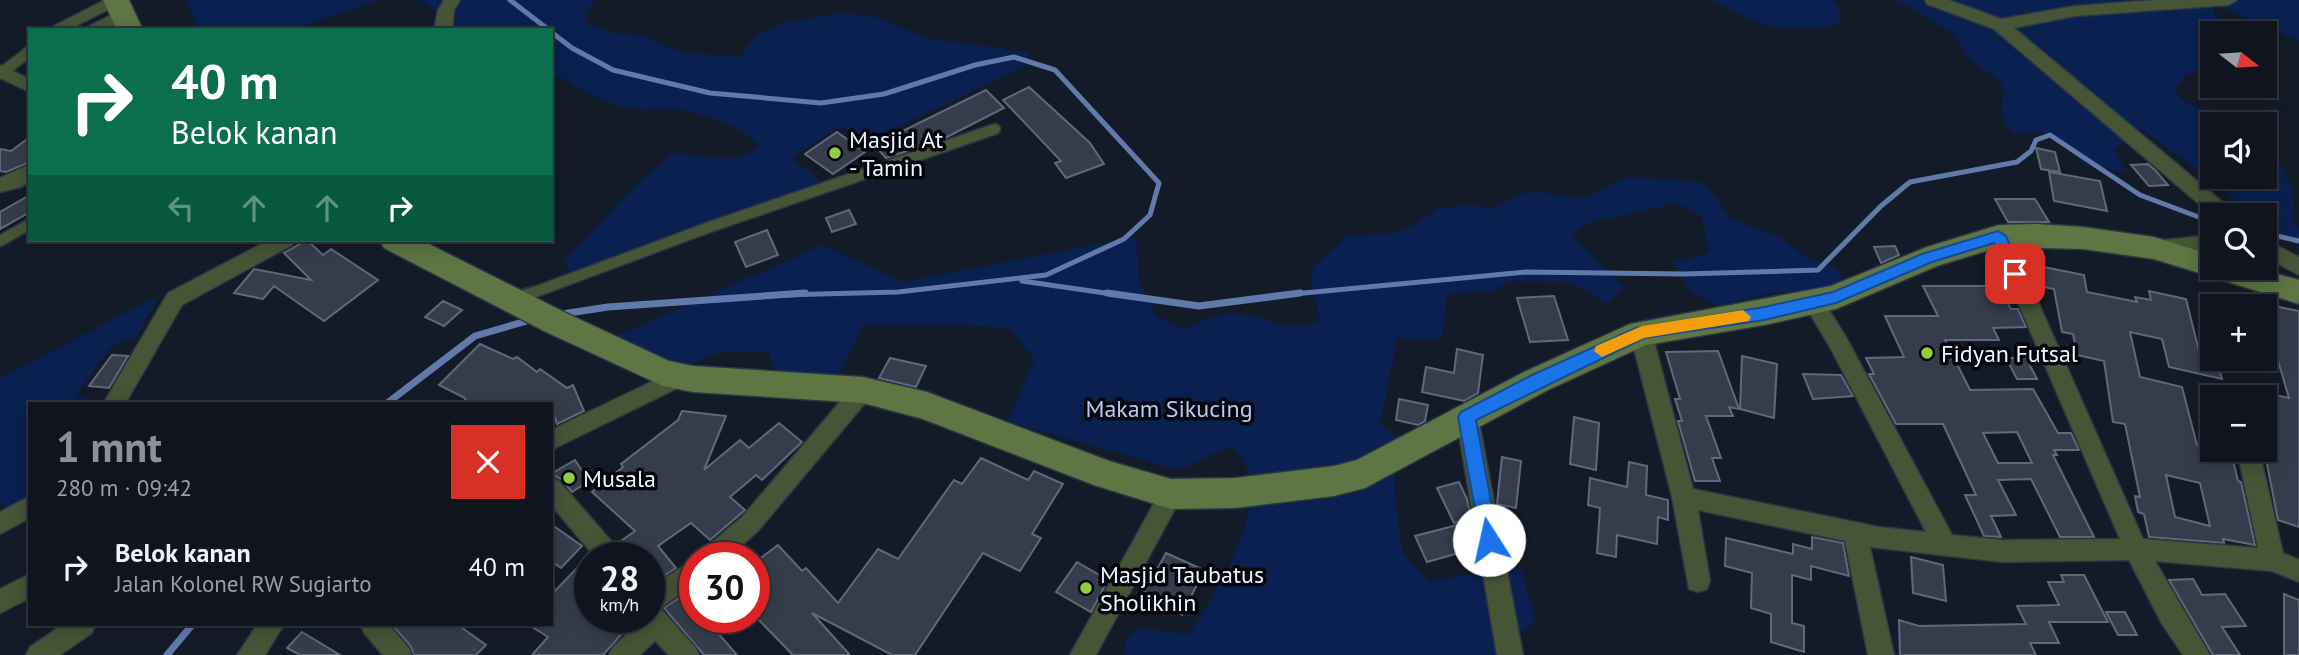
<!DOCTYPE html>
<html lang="id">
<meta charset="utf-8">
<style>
body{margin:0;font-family:"PT Sans",sans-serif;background:#181d27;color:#f1f3f6;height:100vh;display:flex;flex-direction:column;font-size:26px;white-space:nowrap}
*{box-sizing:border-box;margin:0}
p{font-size:23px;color:#9b9ea4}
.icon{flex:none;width:38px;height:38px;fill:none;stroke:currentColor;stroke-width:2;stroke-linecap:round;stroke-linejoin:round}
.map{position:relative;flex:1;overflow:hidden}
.details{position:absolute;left:28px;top:402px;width:525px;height:224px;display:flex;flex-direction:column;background:#0f141e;border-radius:0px;box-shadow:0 4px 18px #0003,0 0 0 2px #2f333c}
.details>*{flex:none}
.top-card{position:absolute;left:28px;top:28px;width:525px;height:214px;border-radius:0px;box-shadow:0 4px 18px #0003,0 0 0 2px #2f333c;background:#0b6e4f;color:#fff;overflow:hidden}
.needle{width:46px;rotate:107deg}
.controls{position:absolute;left:2200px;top:21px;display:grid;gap:14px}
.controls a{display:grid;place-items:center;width:77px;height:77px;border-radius:0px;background:#0f141e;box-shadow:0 4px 18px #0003,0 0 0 2px #2f333c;font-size:35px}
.speed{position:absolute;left:574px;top:542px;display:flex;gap:14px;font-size:35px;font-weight:700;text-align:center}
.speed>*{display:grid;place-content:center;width:91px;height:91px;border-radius:50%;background:#0f141e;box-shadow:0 4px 18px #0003,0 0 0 2px #2f333c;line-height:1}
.speed small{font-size:18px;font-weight:400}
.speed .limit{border:10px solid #d22;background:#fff;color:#111}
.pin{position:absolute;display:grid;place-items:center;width:60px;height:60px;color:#fff;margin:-30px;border-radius:14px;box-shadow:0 4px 10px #0006}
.me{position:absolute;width:77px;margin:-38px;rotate:350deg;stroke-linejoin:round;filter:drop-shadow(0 0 5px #0008)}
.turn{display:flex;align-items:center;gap:24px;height:147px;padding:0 28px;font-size:32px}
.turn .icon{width:91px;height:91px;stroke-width:2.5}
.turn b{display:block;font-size:49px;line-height:60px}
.lanes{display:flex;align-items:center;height:66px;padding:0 28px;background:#0003;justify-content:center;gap:35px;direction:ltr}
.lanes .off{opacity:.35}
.round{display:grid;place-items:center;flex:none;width:74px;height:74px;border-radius:0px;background:#181d27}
.overview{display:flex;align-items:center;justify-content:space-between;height:119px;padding:0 28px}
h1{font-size:42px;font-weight:600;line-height:52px;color:#8c9099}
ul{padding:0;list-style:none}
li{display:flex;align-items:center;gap:21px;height:91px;padding:0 28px}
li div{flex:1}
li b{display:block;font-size:26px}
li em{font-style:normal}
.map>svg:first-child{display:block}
.green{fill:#092051}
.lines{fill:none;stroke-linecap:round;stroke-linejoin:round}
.stream-far1{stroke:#627aab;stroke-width:5}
.stream{stroke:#627aab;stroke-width:7}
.building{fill:#353d4c;stroke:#606979;stroke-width:2;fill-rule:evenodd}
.lane-far1-casing{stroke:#2e3542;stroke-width:13}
.lane-casing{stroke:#2e3542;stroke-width:15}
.street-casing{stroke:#2e3542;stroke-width:3}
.secondary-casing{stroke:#2e3542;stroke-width:3}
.lane-far1{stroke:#455536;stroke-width:10}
.lane{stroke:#455536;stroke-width:11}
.street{fill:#455536;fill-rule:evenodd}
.secondary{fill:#5d7643;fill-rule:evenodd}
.route{fill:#1a73e8;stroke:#114b97;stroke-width:2}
.slow{fill:#f59e0b}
.poi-dot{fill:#90cd40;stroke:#04060b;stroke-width:2.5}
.labels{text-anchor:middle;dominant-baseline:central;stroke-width:7;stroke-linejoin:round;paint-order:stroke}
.poi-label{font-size:24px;fill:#eff4fe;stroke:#04060b;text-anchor:start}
.park-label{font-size:24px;fill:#b8ccf3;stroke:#04060b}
</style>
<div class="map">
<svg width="2299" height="655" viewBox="0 0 2299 655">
<rect width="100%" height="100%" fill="#141b28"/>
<g class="green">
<path d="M186,0H378L294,29L199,30Z"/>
<path d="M416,0H595L584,22L608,32L641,35L682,53L740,57L756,35L786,22L843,13L877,17L925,38L1028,52L1029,64L870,141L841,126L791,158L824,184L571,278L565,260L641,180L673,153C700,155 741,168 759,145C739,124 703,113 675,109C662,108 649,111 636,109C605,105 578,88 551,72V30H460L426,3Z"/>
<path d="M1713,0H1833L1839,9L1840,22C1821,31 1784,30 1763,24C1746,18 1729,8 1713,0Z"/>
<path d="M1897,0H2299V41L2229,10L2214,7V15L2241,33H2212V69L2186,75L2175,88L2179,98L2227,124H2212V177H2264L2265,148C2290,171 2297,189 2292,223L2299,228V247L2265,225L2264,215H2249L2222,189L2142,129L2115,149L2125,172L2084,165C2062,136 2054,128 2017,134L2007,126L2001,111L2004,90L1999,80L1968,58L1953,33Z"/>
<path d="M1637,177L1705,183L1730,218L1779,237L1805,257L1838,268L1841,283L1809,292L1771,293L1719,306L1690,291L1673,262L1709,253L1702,217L1678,203L1588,223L1571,234L1624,287L1606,305L1589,291L1567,282L1509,281L1493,291L1447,294L1442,340L1397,338L1380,425L1402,440L1394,483L1402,551L1429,581L1520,566L1536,621L1495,655H1124L1128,637L1138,628L1189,634C1217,591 1262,523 1247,469C1245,461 1237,452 1233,445L1180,470L1007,422L1035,360L1009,328L963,325H863L839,377L777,374L768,352L725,351L686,366L606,341L823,245L902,282L1136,237L1139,280L1156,316L1184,329C1202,321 1222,311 1241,314C1271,317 1290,336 1320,320L1311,281L1313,267L1347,236L1401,232L1439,208L1471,205L1493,209L1520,194L1535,191L1583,199L1622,179Z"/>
<path d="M159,296L137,337L113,344L76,395L100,402L99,404H30V498L6,509L0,500V378Z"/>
</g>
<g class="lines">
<g class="stream-far1">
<path d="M510,0L549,30"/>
<path d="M551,32L572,48L613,70L710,93L821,103L884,94L975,65L1014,57L1055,70L1159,183L1150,215L1124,239L1046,275L898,292L780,295"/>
<path d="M2264,233L2299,241"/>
<path d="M1022,281L1119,295"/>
<path d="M1283,295L1526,272L1684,274L1818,270L1881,206L1910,182L2017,162L2031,151L2036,140L2050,135L2140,195L2212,222"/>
</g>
<g class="stream">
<path d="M1107,293L1199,306L1300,293"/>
<path d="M562,314L608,307L805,293"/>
<path d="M386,404L475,336L530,320"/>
<path d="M167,655L192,625"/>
</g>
</g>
<g class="building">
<path d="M1029,87L1090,143L1104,164L1066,178L1055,163L1061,161L1003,100Z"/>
<path d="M986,90L1004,108L941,140L886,158L874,145Z"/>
<path d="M837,132L865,152L833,174L805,154Z"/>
<path d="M30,137V162L6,172L0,171V149L11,151Z"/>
<path d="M2036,148L2055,152L2060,172L2041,169Z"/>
<path d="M2148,164L2155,170L2168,185L2149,186L2131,165Z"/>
<path d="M2049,172L2100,181L2107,211L2054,201Z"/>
<path d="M30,195V212L0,229V212Z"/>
<path d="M1995,199H2035L2049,222H2008Z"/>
<path d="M849,210L856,224L832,232L826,218Z"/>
<path d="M767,230L778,255L746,267L735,242Z"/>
<path d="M307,240L323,255L331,249L378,280L324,321L274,286L263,299L234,293L254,269L311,280L284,253Z"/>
<path d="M1895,246L1899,255L1881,263L1874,247Z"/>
<path d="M2034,265L2084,275L2087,292L2137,302L2135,297L2151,300L2149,291L2186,299L2201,359L2217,362L2222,379L2169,367L2162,339L2130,332L2140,377L2182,387L2197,445L2231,452L2238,481L2241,482L2255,545L2223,539L2224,543L2149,537L2144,514L2138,512L2135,496L2140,497L2125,424L2113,422L2104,361L2077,355L2073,334L2062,332L2054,289L2038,286ZM2166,475L2200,483L2210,526L2175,517Z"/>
<path d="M1923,286H1998L2011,309H2018L2026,327L1993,328L1999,340H1945L1970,390L2033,389L2058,433H2071L2079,450H2054L2057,455H2053L2094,537H2060L2031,479L1998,480L2016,515L1991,516L2001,537L1984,536L1965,495H1976L1943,424H1896L1869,374H1874L1866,358L1904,357L1885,316H1938ZM2017,432L2032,463H1998L1983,433Z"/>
<path d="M1554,296L1568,340L1530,342L1517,298Z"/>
<path d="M443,301L462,310L444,326L425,317Z"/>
<path d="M2264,304L2299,311V527L2278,520L2264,449V438L2275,440L2261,392L2289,398L2277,357L2264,354Z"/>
<path d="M480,344L513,359L517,357L537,372L540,369L567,388L573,385L584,411L557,424L551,404H466L465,398L439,385Z"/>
<path d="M1457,349L1483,355L1478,393L1464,401L1422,392L1426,367L1454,373Z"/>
<path d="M1718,351L1739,409L1729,407L1733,416H1706L1721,458H1712L1720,481H1695L1678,421H1682L1675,399H1680L1666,352Z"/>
<path d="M112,355L128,356L109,388L89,386Z"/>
<path d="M1742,356L1777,364L1774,418L1740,409Z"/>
<path d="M890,358L926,366L916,387L879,378Z"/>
<path d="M2006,358H2026L2037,379H2017Z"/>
<path d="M1803,374L1841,375L1853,396L1813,399Z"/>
<path d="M1399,399L1428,405L1425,421L1418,425L1396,420Z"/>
<path d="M682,411L726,416L704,470L740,440L749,448L779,423L802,442L762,480L756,475L730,497L745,510L710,540L691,523L658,546L676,568L649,585V558H635L621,541L635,531L592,492L623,467L621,464L678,420Z"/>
<path d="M1574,417L1599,423L1596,470L1570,464Z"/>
<path d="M1502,457L1521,461L1516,508L1497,504Z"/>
<path d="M981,458L1028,480L1034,471L1063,484L1032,534L1041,538L1020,571L983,553L915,655H892L812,613L850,655H793L754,615V563L778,545L802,571L806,568L838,603L878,549L898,559L954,480L962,484Z"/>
<path d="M575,460L589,481L572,492L561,479L551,474Z"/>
<path d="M1629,462L1647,466L1646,495L1668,500V520L1658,517L1657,544L1617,535L1616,557L1597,553L1600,508L1588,505L1590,478L1627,487Z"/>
<path d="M1459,482L1467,499L1471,518L1454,523L1437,488Z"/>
<path d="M1465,523L1474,537L1477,555L1465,561L1459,553L1427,562L1415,536Z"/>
<path d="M551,524L582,546L561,568L551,561Z"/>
<path d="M1812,537L1843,543L1849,576L1811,566V580L1792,575V623L1804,626V652L1771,642V614L1751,608L1752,573L1725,566L1726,538L1793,554V544L1812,549Z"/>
<path d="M1166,553L1204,570L1182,615L1142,597Z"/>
<path d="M1911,557L1943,565L1946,601L1913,593Z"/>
<path d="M1077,562L1108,580L1091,612L1056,592Z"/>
<path d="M580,565L590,571V618H636L603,655H532L548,637L529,625H551V595Z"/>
<path d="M2061,575H2084L2108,622H2049L2059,643H2030L2036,655H1900L1899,620L1919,626L2026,624L2017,606L2059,605L2048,582H2064Z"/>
<path d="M2193,579L2202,595L2225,594L2246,626L2222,627L2240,655H2213L2169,580Z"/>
<path d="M694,588L695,618H705L737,655H704L664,608Z"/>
<path d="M2284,594L2299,600V655H2284Z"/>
<path d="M2106,612H2125L2137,635H2118Z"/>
<path d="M392,625H458L486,645L476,655H414L410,645Z"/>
<path d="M302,632L340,655H300L287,648Z"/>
</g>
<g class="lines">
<defs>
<g id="lane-far1">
<path d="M57,30L116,0"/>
<path d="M92,30L123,15"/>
<path d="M0,74L30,51"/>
<path d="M0,241L30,224"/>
<path d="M527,295L707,228L995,129"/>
</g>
<path id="lane" d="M518,298L532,293"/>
<g id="street">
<path d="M444,0H460L454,10L452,30H434L438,10Z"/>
<path d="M1925,0H1949L2001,19L2075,6L2155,0H2237L2229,5L2075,16L2014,28L2232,210L2235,215H2212L1994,29L1927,4Z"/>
<path d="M0,65L30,79V92L0,78Z"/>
<path d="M30,164V181L21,187L0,192V178Z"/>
<path d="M1999,229L2006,231L2009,236L2143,539L2258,548L2237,450H2259L2283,553L2299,560V582L2272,571L2155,561L2210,655H2183L2162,624L2129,560L2002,562L1870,547L1894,655H1868L1845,541L1698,510L1710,581L1707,589L1698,592L1689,589L1672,497L1630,333L1634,327L1641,325L1648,327L1652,333L1693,489L1879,527L1926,532L1831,349L1803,302L1806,296L1813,294L1820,296L1846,337L1952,535L2002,540L2120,539L1989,236L1992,231Z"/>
<path d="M2212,235V249L2154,255L2147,253L2144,248L2147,243L2154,241Z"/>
<path d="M2264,239L2299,257V275L2264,256Z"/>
<path d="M269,240H295L292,245L182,305L125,404H103L168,293Z"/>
<path d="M680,368L688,371L691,377L688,383L551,450V430Z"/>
<path d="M863,381L871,384L874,390L871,396L758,531L728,558H699L703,550L742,517L855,384Z"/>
<path d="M2236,385L2244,388L2248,397H2226L2228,388Z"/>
<path d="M1467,408L1475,410L1478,417L1523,655H1497L1456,417L1459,410Z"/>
<path d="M551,478L559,481L619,550L623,558H596L551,505Z"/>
<path d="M1171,484L1179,487L1183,494L1096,655H1070L1163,487Z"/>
<path d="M30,496V518L0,534V512Z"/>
<path d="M695,559V584L660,608L695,647L699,655H669L655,641L640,655H609L613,647L641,621L639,618H649V588Z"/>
<path d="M30,574V598L0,613V589Z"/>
<path d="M62,625H95L92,633L60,655H26L30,647Z"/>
<path d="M257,625H284L265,655H237Z"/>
<path d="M361,625H389L408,647L412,655H383L364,633Z"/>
</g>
<g id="secondary">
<path d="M103,0H129L143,30H117Z"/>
<path d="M2036,224L2083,227L2154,237L2212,255V268H2256L2299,280V304L2154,259L2083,249L1999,247L1937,266L1836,309L1764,325L1646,345L1548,390L1365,488L1334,496L1235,508L1171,509L1094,485L923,419L863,403L693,392L663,386L544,331L384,248L380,240H421L566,313L669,361L693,366L863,377L927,392L1109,461L1171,479L1235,478L1334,466L1357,460L1524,372L1630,324L1831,286L1927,247L1999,225Z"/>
</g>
</defs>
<use href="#lane-far1" class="lane-far1-casing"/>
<use href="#lane" class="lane-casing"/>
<use href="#street" class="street-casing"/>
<use href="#secondary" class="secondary-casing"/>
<use href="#lane-far1" class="lane-far1"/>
<use href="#lane" class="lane"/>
<use href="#street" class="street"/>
<use href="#secondary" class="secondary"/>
</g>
<path class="route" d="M1998,231L2006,236L2023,274L2020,279H2010L1994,243L1932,262L1836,303L1764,320L1644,338L1476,420L1498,540L1495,546L1489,548L1482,546L1458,417L1461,412L1530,376L1636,328L1764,307L1833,292L1922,254Z"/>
<path class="slow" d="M1743,310L1751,317L1749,321L1644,338L1602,357L1594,351L1596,346L1642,326Z"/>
<g class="poi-dot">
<circle cx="835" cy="153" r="7"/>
<circle cx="1927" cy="353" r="7"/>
<circle cx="569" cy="478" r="7"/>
<circle cx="1086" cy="588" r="7"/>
</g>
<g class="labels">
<g class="poi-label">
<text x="849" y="139">Masjid At<tspan x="849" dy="28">- Tamin</tspan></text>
<text x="1941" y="353">Fidyan Futsal</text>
<text x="583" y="478">Musala</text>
<text x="1100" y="574">Masjid Taubatus<tspan x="1100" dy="28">Sholikhin</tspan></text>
</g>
<g class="park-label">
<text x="1169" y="408">Makam Sikucing</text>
</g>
</g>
</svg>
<div class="controls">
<a><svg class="needle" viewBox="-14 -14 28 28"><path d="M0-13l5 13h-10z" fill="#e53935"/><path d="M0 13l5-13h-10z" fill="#9b9ea4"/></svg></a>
<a><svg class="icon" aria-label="sound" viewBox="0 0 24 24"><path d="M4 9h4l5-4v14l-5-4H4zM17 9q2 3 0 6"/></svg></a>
<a><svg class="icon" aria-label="search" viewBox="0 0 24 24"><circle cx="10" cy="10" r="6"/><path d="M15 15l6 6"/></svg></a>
<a>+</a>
<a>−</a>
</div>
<div class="speed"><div>28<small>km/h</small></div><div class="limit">30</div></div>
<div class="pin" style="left:2015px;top:274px;background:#d93025"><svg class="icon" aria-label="arrive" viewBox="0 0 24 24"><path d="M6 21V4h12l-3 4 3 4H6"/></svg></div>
<svg class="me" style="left:1489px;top:540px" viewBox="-20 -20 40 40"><circle r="19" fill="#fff"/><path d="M0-13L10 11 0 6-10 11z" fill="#1a73e8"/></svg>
<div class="top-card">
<div class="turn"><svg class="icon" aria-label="right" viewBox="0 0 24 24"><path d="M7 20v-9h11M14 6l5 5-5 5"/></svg><div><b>40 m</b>Belok kanan</div></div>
<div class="lanes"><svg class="icon off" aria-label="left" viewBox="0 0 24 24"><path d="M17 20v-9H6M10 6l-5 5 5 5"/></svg><svg class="icon off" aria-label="ahead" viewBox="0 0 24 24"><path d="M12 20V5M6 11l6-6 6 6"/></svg><svg class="icon off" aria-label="ahead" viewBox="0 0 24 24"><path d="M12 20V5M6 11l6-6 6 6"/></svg><svg class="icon" aria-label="right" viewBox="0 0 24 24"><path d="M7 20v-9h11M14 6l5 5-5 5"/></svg></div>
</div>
<section class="details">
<div class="overview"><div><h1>1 mnt</h1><p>280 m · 09:42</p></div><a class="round" style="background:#d93025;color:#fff"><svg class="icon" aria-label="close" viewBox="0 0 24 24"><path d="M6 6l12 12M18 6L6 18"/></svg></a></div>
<ul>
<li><svg class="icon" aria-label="right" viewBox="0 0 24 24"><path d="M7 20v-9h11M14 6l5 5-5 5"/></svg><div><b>Belok kanan</b><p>Jalan Kolonel RW Sugiarto</p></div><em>40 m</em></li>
</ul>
</section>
</div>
